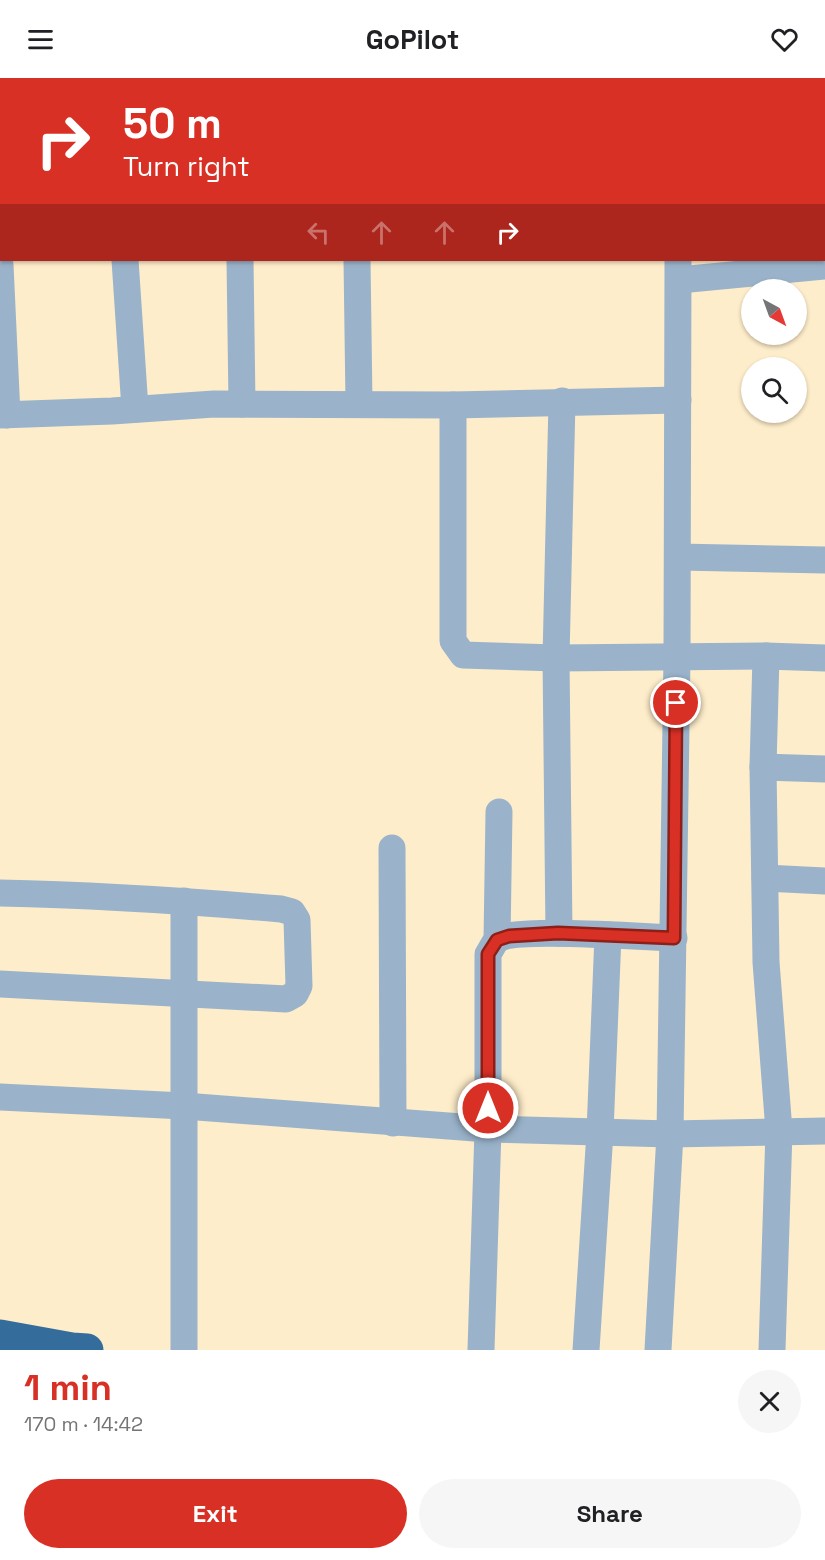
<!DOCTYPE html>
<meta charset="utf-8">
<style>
body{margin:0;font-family:"Space Grotesk",sans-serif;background:#f6f6f6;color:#202124;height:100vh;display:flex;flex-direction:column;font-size:22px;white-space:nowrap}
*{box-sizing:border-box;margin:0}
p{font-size:20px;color:#757577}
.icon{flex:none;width:33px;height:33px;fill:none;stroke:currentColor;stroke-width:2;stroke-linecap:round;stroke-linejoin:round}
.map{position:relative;height:1272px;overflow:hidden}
.panel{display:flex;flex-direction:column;background:#fff;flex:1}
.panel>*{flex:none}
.hud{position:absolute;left:0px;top:0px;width:825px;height:183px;box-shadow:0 2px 4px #0004;background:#d93025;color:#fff;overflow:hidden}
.needle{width:39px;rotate:139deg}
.buttons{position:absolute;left:741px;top:201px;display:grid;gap:12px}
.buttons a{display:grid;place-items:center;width:66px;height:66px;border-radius:50%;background:#fff;box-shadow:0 2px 4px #0004;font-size:30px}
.pin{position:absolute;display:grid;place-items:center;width:51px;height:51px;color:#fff;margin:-26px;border:3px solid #fff;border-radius:50%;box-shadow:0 2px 6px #0007}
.me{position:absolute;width:66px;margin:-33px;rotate:0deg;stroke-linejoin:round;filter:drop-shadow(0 0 4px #0008)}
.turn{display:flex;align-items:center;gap:21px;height:126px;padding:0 24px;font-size:27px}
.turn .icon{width:78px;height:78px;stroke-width:2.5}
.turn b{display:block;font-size:42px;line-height:51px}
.lanes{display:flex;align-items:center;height:57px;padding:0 24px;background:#0003;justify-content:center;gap:30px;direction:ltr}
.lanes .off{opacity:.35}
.round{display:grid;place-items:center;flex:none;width:63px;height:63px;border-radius:32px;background:#f6f6f6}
.headline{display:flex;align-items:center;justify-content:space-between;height:102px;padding:0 24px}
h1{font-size:36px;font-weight:700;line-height:45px;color:#d93025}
.button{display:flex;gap:12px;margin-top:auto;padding:12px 24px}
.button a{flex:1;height:69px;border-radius:36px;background:#d93025;color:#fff;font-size:24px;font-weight:700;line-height:69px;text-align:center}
.button a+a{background:#f6f6f6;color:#202124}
header{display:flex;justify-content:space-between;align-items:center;height:78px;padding:0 24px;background:#fff;font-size:27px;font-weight:700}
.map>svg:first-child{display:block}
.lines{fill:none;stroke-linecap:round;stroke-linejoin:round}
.street{stroke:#9ab3ca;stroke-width:27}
.highway{stroke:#346d9c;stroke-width:33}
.route-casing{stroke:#8d1f18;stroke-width:15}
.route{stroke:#d93025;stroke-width:10}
</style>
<header><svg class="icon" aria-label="menu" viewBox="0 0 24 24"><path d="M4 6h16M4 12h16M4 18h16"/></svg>GoPilot<svg class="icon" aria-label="heart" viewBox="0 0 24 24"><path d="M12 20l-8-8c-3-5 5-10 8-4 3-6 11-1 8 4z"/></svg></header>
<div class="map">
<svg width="825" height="1272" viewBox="0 0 825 1272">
<rect width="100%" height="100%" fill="#feedca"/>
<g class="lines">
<g class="street">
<path d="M543,0V2"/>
<path d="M675,0V2"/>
<path d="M267,2V0"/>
<path d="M398,2V0"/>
<path d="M0,25H2"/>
<path d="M125,182L135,331"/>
<path d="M240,182L242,326"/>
<path d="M357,182L359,325"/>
<path d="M0,187L7,337"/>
<path d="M679,202L825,188"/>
<path d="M453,327V563L463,577L556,580L766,578L825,580"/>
<path d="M0,337L112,333L214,326L453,327L678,322"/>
<path d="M678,479L825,482"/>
<path d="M766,578L763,689L766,884L779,1053L772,1272"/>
<path d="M763,689L825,691"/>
<path d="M392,770L393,1045"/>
<path d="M765,800L825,803"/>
<path d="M0,815C94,817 187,823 281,831L292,834L297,842L299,908L295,916L286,921L0,906"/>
<path d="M559,855L556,580L562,323"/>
<path d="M497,862L499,734"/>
<path d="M0,1019L184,1028L488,1051L670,1056L825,1053"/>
<path d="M184,1272V823"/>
<path d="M481,1272L488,1051V876C491,872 494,864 498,861C518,849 644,859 674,860"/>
<path d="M586,1272L600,1054L608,857"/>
<path d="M658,1272L670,1056L677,578L678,182"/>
</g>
<path class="highway" d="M0,1258L72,1271L87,1272"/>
</g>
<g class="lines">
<defs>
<path id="route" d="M488,1030V876L497,862L509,858L558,855L674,860L676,625"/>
</defs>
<use href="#route" class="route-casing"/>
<use href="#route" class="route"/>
</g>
</svg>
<div class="buttons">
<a><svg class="needle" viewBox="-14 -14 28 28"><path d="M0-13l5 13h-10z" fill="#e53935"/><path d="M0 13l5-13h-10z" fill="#757577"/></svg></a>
<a><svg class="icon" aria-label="search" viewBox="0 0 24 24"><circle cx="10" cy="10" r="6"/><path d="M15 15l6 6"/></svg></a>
</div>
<div class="pin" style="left:676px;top:625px;background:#d93025"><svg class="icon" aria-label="arrive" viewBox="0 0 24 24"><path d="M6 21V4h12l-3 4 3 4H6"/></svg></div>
<svg class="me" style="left:488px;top:1030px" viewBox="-20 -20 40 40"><circle r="17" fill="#d93025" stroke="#fff" stroke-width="3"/><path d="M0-11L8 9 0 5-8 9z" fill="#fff"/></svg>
<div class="hud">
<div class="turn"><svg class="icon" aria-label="right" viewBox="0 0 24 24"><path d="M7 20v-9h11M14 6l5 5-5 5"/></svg><div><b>50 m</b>Turn right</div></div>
<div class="lanes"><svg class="icon off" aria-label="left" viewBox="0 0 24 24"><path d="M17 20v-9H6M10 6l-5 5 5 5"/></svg><svg class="icon off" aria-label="ahead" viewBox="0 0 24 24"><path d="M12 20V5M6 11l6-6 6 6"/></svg><svg class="icon off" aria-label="ahead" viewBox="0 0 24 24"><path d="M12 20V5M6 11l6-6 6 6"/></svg><svg class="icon" aria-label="right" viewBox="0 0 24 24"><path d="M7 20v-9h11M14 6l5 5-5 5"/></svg></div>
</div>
</div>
<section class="panel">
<div class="headline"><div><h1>1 min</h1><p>170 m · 14:42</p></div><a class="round"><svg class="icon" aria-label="close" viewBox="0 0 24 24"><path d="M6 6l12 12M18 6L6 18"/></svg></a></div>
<div class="button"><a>Exit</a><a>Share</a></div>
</section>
